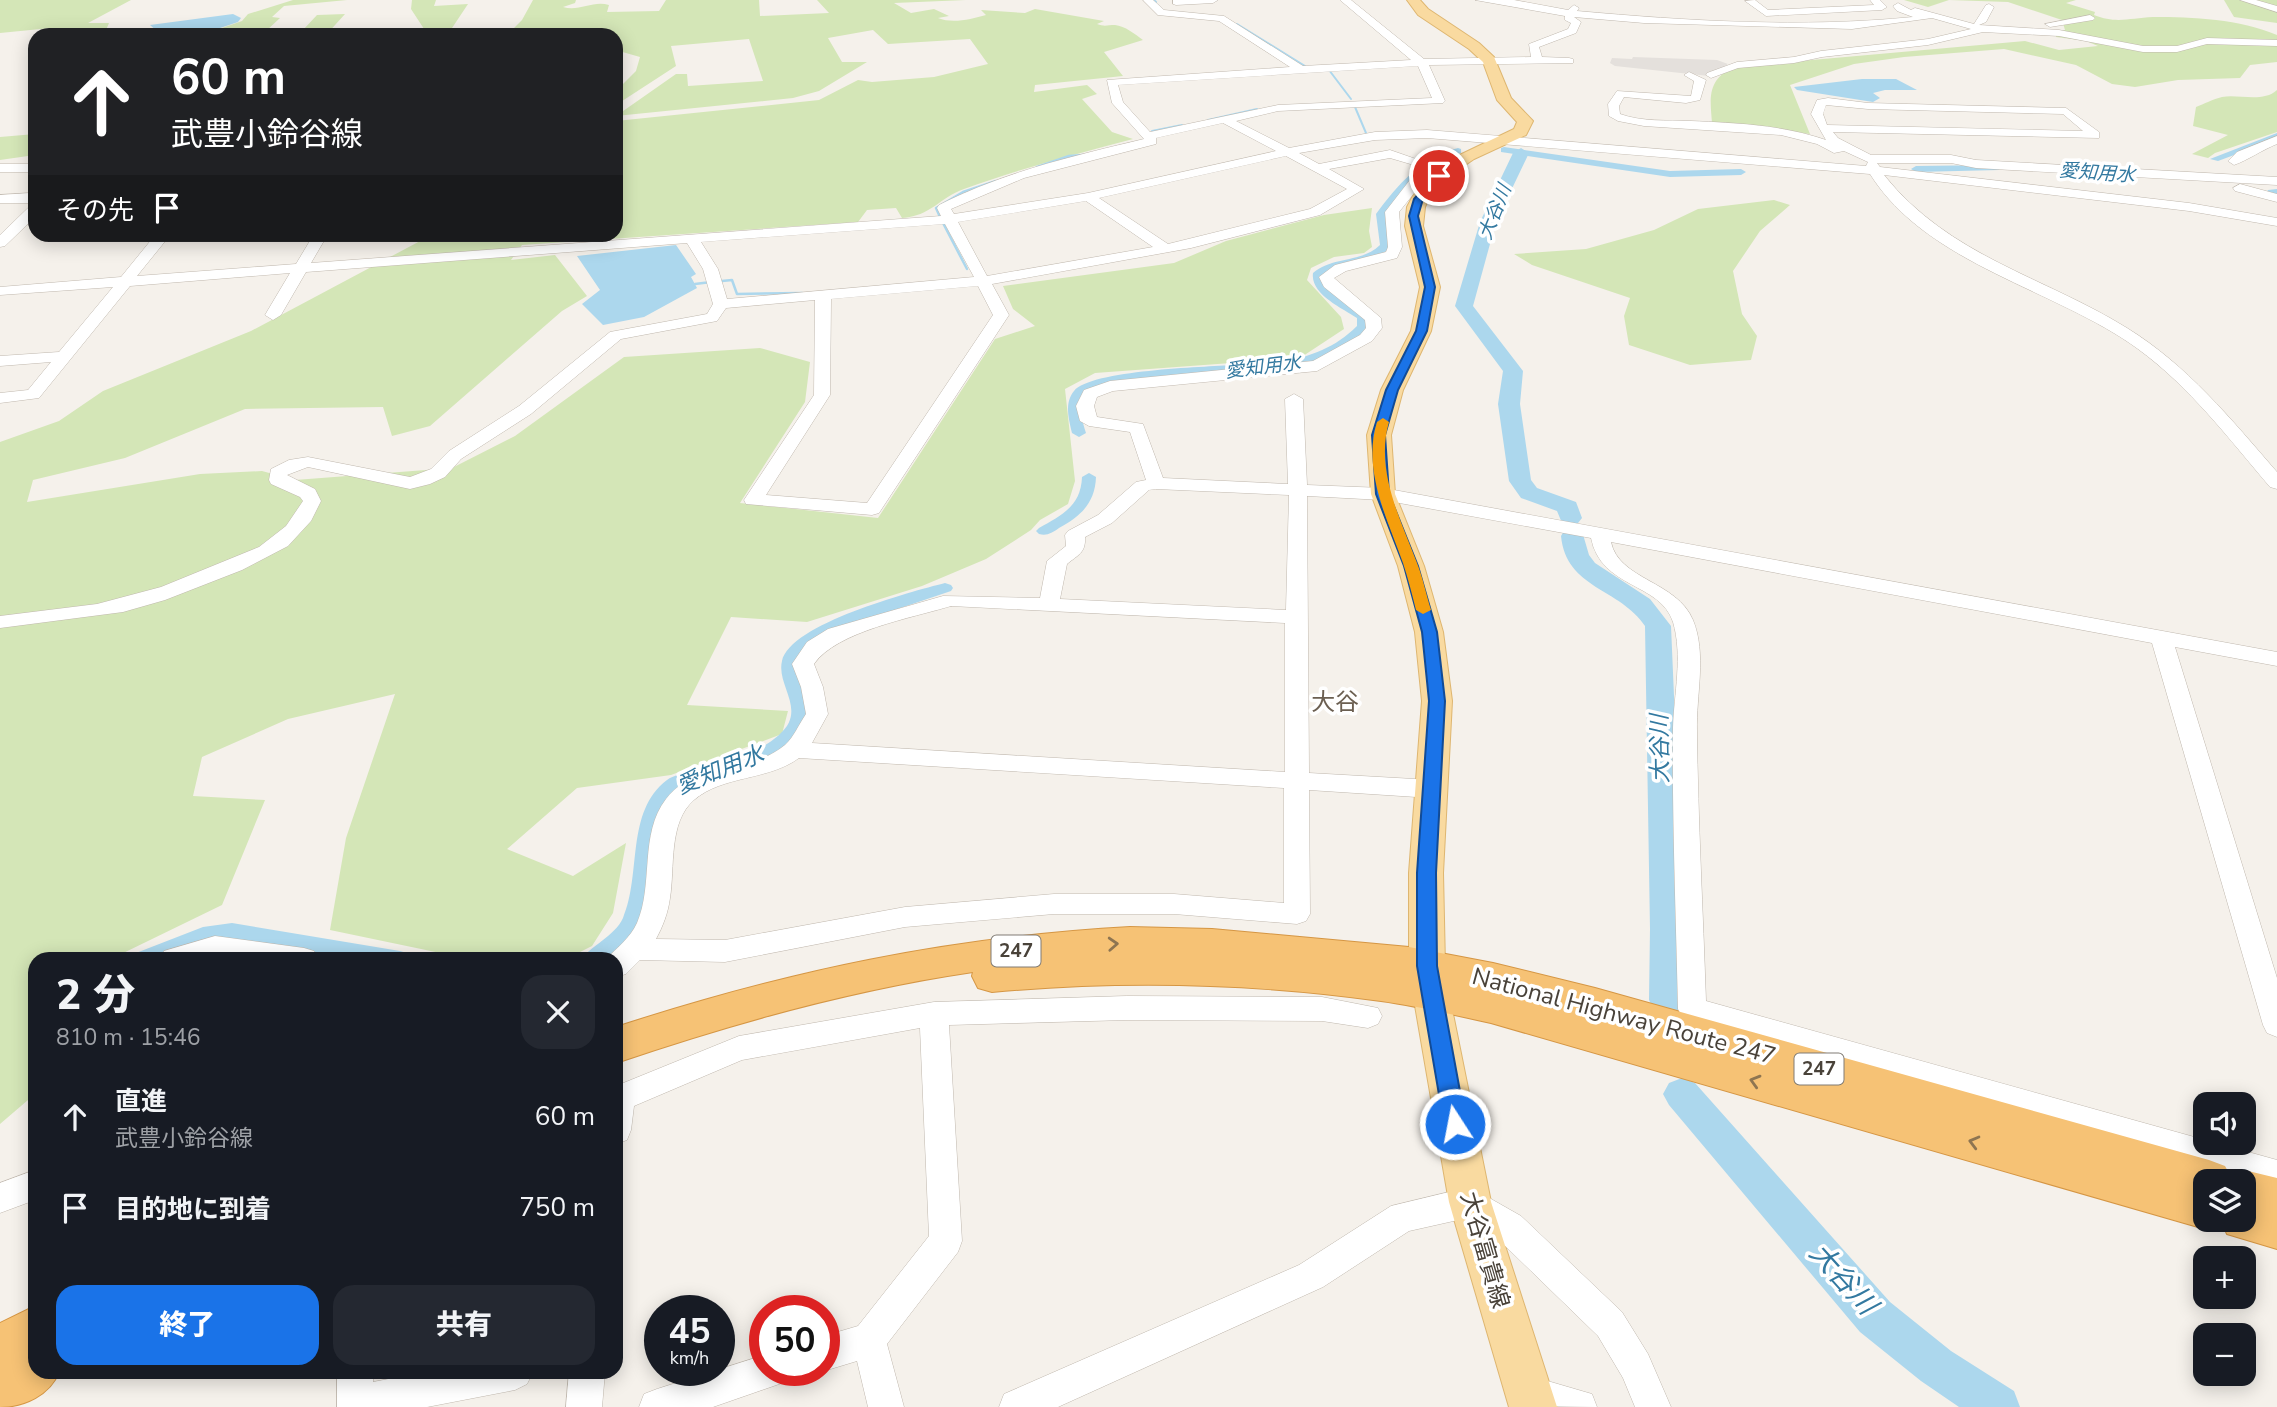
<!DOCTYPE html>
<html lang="ja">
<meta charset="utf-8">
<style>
body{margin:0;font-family:"Nunito Sans","Noto Sans JP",sans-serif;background:#242831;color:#f1f3f6;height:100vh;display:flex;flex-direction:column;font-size:26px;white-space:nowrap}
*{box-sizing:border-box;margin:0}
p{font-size:23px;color:#9ea1a6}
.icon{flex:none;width:38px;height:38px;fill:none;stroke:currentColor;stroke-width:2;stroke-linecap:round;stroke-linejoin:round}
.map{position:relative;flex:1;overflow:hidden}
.sheet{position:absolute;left:28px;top:952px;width:595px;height:427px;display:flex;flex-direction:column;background:#171b24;border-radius:21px;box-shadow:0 4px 18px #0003}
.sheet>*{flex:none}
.banner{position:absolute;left:28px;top:28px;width:595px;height:214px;border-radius:21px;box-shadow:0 4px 18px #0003;background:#202124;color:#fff;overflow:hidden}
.controls{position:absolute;left:2193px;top:1092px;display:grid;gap:14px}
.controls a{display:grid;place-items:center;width:63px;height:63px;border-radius:14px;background:#171b24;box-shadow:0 4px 18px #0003;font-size:35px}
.speed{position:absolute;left:644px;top:1295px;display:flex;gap:14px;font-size:35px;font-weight:700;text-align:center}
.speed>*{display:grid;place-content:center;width:91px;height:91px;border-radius:50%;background:#171b24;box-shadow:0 4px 18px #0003;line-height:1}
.speed small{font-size:18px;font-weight:400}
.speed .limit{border:10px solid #d22;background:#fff;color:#111}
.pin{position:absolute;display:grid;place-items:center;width:60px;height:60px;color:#fff;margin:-30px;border:4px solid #fff;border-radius:50%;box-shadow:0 2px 7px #0007}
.me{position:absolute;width:77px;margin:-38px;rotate:349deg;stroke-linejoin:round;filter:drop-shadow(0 0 5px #0008)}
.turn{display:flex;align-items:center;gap:24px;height:147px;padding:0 28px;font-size:32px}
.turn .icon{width:91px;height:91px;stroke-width:2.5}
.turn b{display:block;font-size:49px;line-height:60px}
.then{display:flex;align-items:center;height:66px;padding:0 28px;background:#0003;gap:14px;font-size:26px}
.round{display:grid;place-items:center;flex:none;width:74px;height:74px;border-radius:21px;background:#242831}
.overview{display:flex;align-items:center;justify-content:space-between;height:119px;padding:0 28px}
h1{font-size:42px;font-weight:800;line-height:52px}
.action{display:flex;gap:14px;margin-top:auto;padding:14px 28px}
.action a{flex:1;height:80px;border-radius:21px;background:#1a73e8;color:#fff;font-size:28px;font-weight:800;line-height:80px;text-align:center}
.action a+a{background:#242831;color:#f1f3f6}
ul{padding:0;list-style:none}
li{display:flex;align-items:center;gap:21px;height:91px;padding:0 28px}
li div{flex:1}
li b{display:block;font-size:26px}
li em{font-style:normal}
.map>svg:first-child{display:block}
.industrial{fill:#e4e0dc}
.green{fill:#d4e6b7}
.water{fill:#acd7ed}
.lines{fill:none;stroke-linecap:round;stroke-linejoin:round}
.stream-far1{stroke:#acd7ed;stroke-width:2}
.stream{stroke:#acd7ed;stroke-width:2.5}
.canal{fill:#acd7ed;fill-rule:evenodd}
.river{fill:#acd7ed;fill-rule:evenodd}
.minor-casing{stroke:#c0b8ae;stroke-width:1}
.major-casing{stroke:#deb670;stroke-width:2}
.highway-casing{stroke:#d59644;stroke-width:2}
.minor{fill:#fff;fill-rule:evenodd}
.major{fill:#f9daa0;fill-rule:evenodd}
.highway{fill:#f6c275;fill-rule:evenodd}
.oneway{stroke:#8e7551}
.route{fill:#1a73e8;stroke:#114b97;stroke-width:2}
.slow{fill:#f59e0b}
.labels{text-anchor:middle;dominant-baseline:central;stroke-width:7;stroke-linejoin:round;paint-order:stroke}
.far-water-label{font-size:19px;font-style:italic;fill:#3379a0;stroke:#fff}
.shield{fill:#fff;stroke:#807b74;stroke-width:2}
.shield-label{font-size:19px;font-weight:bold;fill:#494239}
.water-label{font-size:23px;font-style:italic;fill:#3379a0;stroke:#fff}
.quarter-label{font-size:24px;fill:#6b5f51;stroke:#fff}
.near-street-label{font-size:24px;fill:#494239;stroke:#fff}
.near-water-label{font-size:28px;font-style:italic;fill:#3379a0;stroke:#fff}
</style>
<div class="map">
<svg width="2277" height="1407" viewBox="0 0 2277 1407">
<rect width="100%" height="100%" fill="#f5f1eb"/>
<path class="industrial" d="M1633,57L1717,60L1728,64L1709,76L1615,66L1610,63L1612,58L1632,59Z"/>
<g class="green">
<path d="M0,0H131L88,23H109L106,30L47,33L51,28L0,33Z"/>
<path d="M293,0H347L284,6L272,17L280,18L266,31L303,30L317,15L345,14L326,35H202L242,21L248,14Z"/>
<path d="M412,0H436L434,6L468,4L450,31L455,35H428L411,9Z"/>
<path d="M533,0H576L575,3L563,7C579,12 593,0 609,5L607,12L659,11L666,0H759L760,16L829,13L817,0H966L894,3L911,13L934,9L949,16L938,18C953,24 971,19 986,15L981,10L1025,13L1035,9L1104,21L1097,24C1105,27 1107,25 1115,25C1125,26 1135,34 1143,40L1104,52L1123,76L1035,85L1034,92L1087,85L1097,94L1082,99L1112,132L1133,139C1076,154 1019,169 964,189C939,198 931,216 902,218L896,208L867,210L858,222L522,245L511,260L555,255L587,296L562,311L430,426L392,436L383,407L245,409L125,458L33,480L27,502L200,474L262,471L295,480L452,468L515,436L624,357L760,348L810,362L805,402L740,503L878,518L995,339L1035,326L1013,309L1003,286L1174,263L1226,241L1324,215L1372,208L1369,231L1372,247L1364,253L1334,257L1311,268L1307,280L1341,317L1344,329L1300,358L1095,373L1065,389L1075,481L1068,504L1040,520L1031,530L986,559L922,586L807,622L731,617L687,705L788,711L782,734L671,775L577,788L507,849L573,876L626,843L613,913L592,946L566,959H469L330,930L346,838L395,694L288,719L202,757L193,796L265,800L222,905L111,959H35V1094L0,1124V442L59,421L103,391L251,331L422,240L423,235L616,234V121L819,100L858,80L872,82L934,77L988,64L970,39L888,44L873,30L828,38L842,62H867L819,91L793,98L616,116L676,74H687L688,86L763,81L749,39L671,46L676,66L616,105V91L636,71L640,57L619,51L616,35H507L522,20Z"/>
<path d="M1904,0H2076L2066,3L2095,12L2094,15C2116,24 2130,18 2153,17C2193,17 2240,19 2277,35V62L2250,65L2240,78L2178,80L2135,87L2112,84L2076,65L2004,49L1904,57L1854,64L1790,85L1810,134L1712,123C1710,97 1707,82 1732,67L2025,41L2059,50L2098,46L2086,41L2056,37V32L2065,30L2062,20L2008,2L1949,0L1928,7Z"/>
<path d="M2224,0H2277V23L2234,17Z"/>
<path d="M2277,90V132L2215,153L2208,158L2192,154L2228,135L2193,126L2196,107C2204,104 2213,99 2222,97C2239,94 2263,103 2277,90Z"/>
<path d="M35,134V155L0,160V137Z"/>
<path d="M1774,200L1790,205L1760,231L1733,271L1742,314L1757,336L1751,360L1690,365L1629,345L1624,316L1630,298L1532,265L1514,254L1586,249L1654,230L1698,209Z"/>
</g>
<g class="water">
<path d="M233,14L241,18L238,22L205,33L191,34L179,31L158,32L150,25Z"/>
<path d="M1862,79H1896L1917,90H1885L1873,93L1880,98L1873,102L1797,90L1794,87Z"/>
<path d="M676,245L696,274L691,277L697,288L644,317L603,325L582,304L600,290L577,256Z"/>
</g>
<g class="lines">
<g class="stream-far1">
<path d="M1154,0L1156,2"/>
<path d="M1237,24L1305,66"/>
<path d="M1329,70L1351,99"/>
<path d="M1355,107L1366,133"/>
<path d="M1208,120L1257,109"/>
<path d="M1152,131L1182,125"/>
</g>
<g class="stream">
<path d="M1037,167L1069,156L1083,155"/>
<path d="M940,217L936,208L963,192L996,181"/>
<path d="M943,223L967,269"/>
<path d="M722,281L732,280L737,294L802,293"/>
<path d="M695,284L711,282"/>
</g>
<g class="canal">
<path d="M2277,133V139L2218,161L2210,159Z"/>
<path d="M1504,147L1670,171L1741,169L1746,172L1741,175L1670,177L1501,152V148Z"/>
<path d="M1458,148L1461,149V153C1427,163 1407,187 1386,214L1391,246C1373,268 1343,258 1323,276L1333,291L1367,314V330C1347,350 1312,373 1282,368V362C1311,356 1335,348 1357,326V318C1342,308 1310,294 1313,273C1333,256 1362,263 1380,245L1376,214C1398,184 1421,158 1458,148Z"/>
<path d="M1996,165L2001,168L1999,170L1916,172L1911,169L1916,166Z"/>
<path d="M1234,365L1238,366V372C1211,378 1097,375 1084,396C1077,406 1083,423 1086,433L1079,437L1072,433C1069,419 1064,403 1074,391C1091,370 1204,367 1234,365Z"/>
<path d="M1089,473L1096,477C1095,503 1081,516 1059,528C1052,533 1047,536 1039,534L1036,531L1039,528C1062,515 1081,506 1082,477Z"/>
<path d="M945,583L951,585L953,588L951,591L838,629L810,645L798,660L799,680L808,695L809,715L795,741L769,759L681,789L660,814L650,896L641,925L611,959H582C589,947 615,936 623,918C642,874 625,812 667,780C673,775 684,774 692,771C722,762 755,756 779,735C808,710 776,686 782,661C790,624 910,592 945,583Z"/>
<path d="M232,923L400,951L407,953L411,959H350L232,939L205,943L165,959H132L136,953L203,927Z"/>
</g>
<g class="river">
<path d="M1521,148L1529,153L1496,222L1473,306L1523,371L1520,404L1531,480L1537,488L1576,502L1582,518L1578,523H1562L1557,511L1521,498L1509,481L1498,404L1503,371L1455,306L1480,222L1513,153Z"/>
<path d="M2277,189V199L2266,193L2268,190Z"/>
<path d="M1573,529L1582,531L1589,555L1595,563L1650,599L1671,626L1684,929L1683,1000L1678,1010L1666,1014L1654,1010L1649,1000L1650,929L1645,626C1620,588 1566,589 1561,536L1564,531Z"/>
<path d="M1682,1078L1695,1083L1890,1302L1951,1351L2014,1391L2020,1407H1959L1921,1381L1860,1332L1669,1105L1663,1094L1669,1083Z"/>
</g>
<defs>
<g id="minor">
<path d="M1143,0H1153L1164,10L1224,16L1303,66L1411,60L1340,0H1351L1424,59L1531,57L1529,44L1568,29L1571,23L1565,20V16L1475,0H1514L1568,10L1574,5L1579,8L1577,11C1688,21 1802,28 1913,17L1897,11L1893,6L1898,3L1911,10L1915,8L1974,24L1986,5L1989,4L1994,7L1986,22L1979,25L2059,30L2143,46H2177L2207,38L2277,40V46L2207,44L2177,52H2143L2059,36L1983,32L1928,45L1822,57L1794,63L1738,68L1711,78L1706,75L1707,73L1737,62L1794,57L1821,51L1928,39L1971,29L1932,18L1852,29L1644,23L1574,17L1581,22L1576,33L1539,47L1542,57L1569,58L1573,59V63L1429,65L1445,101L1443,103L1278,111L1236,121L1289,148L1375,132L1427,130L1866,166L1868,162L1844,151L1834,153L1817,144L1781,135L1644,126L1618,121L1609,116L1608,104L1617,91L1691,96L1694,81L1684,75L1689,72L1706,80L1700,100L1686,103L1624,97L1619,106L1620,114C1642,122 1667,120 1691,121C1737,123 1782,125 1826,140L1811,114L1817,100L1828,98L1868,103L2066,108L2099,132V138L1833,132L1838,138L1871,155H1951L1976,160L2277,177V185L1976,168L1951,163H1877L1880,167L2189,203L2277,218V226L2189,211L1884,175C1950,257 2043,276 2127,328C2187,365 2231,419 2277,472V489L2270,487C2229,439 2190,387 2138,349C2056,289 1927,265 1870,174L1427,138L1375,140L1299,153L1319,164L1390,150L1439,167L1423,182L1399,212L1402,247L1397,258L1346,271L1334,278L1381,318L1382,328L1372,341L1317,371L1113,391L1097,397L1094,406L1097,417L1143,424L1163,478L1288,484L1285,399L1294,394L1303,399L1307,485L1383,488L2277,652V666L2175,647L2277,978V1037L2267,1033L2263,1025L2152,643L1611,542C1619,580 1677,581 1693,620C1707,654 1696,695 1697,731C1698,821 1703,911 1706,1001L2205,1140V1143H2216L2277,1160V1188L1682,1017L1678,1009C1676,915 1672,821 1673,728C1674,694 1683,656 1673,622C1660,582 1601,589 1591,538L1383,500L1307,496L1309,773L1432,780L1441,783L1444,789L1441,795L1432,798L1309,790L1310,914L1306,921L1297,924L1174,914H1054L905,927L725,962L640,960L626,974L616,977V959H606C617,948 630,938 637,923C654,884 639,834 666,799C695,761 751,774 785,745C794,737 799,724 806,714L801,687L792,664L807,642L828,629L943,596L1040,598L1047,561L1066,546L1065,535L1068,531L1098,515L1136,482L1146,480L1130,432L1089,426L1080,421L1076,406L1084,390L1110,381L1313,361L1360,335L1366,328L1365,320L1324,287L1319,277L1335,265L1386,252L1388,247L1385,212L1413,176L1424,168L1390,158L1329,169L1364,189L1320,215L1191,248L992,284L1009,315L879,513L872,515L746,504L744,500L814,395L815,300L726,308L717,321L621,339L531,414L461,459L445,477L430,484L410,489L308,467L287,475L315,489L321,501L311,521L288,546L242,570L165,600L123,612L0,628V616L97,604L161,587L259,547L286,526L303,501L300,497L271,484L269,480L271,469L289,460L308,457L410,477L431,469L449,451L519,406L610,332L707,314L713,304L703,269L687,243L306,272L281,315L273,320L265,315L290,273L130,286L39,398L0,403V393L28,390L51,362L0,366V356L59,352L113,287L0,295V287L121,277L156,234H171L137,276L296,264L314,234H328L311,263L941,216L937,208L939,205C1004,172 1073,156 1144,139L1112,103L1107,80L1290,67L1219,21L1158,15ZM1418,66L1432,98L1278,105L1150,132L1123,102L1118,85ZM1826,105L1868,109L2063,114L2083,131L1827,125L1823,114ZM1223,123L1276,151L1088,193L954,214L951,209L1024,178L1156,144V138ZM1286,156L1347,189L1310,209L1168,244L1099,198ZM1086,201L1153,247L987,276L958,222ZM945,224L974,277L727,299L718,269L701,242ZM978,286L993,315L867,503L766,495L830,395L831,299ZM1156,489L1289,495L1286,610L1060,599L1067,564C1078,555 1086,553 1085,537L1112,523L1149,490ZM951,606L1285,623V772L812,743L828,714L823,687L814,664C837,631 912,618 951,606ZM799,758L1284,788V903L1174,894H1054L905,907L725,940L656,939C663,926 668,913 670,898C675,868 668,822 694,800C723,775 768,781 799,758Z"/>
<path d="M1173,0H1218L1213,3L1176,5L1173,4Z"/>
<path d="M1755,0L1768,10L1874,5L1870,0H1880L1887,7L1882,10L1766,16L1745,1Z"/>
<path d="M2240,0H2256L2277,6V12Z"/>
<path d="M2090,15L2095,18L2093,20L2050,27L2045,24Z"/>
<path d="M2277,136V144C2262,150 2248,160 2234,165L2228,161L2237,152Z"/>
<rect x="0" y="164" width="35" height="8"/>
<path d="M2240,184L2277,194V202L2235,191L2233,188Z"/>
<path d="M30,193L35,194V203H0V195Z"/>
<path d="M35,205V217L5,246L0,247V235L30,206Z"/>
<path d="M215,936L304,948L314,951L318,959H160L164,951Z"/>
<path d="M1127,996L1322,997L1378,1008L1382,1016L1378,1024L1368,1028L1322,1021L1127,1020L949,1025L962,1241L958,1252L887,1344L904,1407H868L857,1361L824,1371L821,1370H824V1336L858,1326L929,1236L920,1028L742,1060L634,1106L631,1130L627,1140L616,1144V1086L739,1036L934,1002Z"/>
<path d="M35,1170V1200L0,1213V1183Z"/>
<path d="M1470,1187L1521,1216L1622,1312L1648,1354L1671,1407H1635L1623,1378L1598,1336L1497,1238L1467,1218L1409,1231L1323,1287L1058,1407H999L1004,1394L1299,1265L1391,1206Z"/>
<path d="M765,1355V1370H791L785,1382L713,1407H639L644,1394L657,1389Z"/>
<path d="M337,1372H373V1382L424,1372H533L527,1384L515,1390L427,1407H337Z"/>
<path d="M569,1372H605L602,1407H566Z"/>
<path d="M1527,1375L1592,1394L1597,1407L1514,1406L1509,1393L1514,1380Z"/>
</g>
<path id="major" d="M1407,0H1420L1428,9L1479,43L1494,57L1511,98L1533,121L1526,135L1474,159L1442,181L1431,193L1425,207L1423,226L1440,287L1431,331L1403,390L1391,435L1395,494L1424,566L1443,632L1452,701L1443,873L1445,966L1449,994L1491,1202L1557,1407H1509L1449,1202L1413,994L1409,966V873L1422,701L1415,632L1398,566L1371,494L1367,435L1381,390L1411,331L1420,287L1405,226L1407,207L1417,188L1445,162L1514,129L1517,122L1497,100L1483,62L1469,49L1418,15Z"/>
<g id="highway">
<path d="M1130,927L1212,929L1409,947L1493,963L1595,988L2209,1160L2225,1166L2230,1175L2244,1170L2277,1178V1249L2227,1234L2222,1222L2205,1229L1491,1023C1454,1015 1418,1006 1381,1001C1252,983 1122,980 992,992L978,988L972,976L973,972C851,990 733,1023 616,1063V1027C788,971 949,937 1130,927ZM2205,1181H2244V1220H2205Z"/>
<path d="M35,1306V1372H59C50,1395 24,1407 0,1407V1323Z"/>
</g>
</defs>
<use href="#minor" class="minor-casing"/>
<use href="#major" class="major-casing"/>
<use href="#highway" class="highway-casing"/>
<use href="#minor" class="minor"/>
<use href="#major" class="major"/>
<use href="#highway" class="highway"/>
</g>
<defs><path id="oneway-chevron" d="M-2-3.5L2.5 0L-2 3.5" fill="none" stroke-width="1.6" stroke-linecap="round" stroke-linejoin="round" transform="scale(1.75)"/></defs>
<g class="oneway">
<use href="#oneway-chevron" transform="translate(1113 944) rotate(-3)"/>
<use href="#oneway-chevron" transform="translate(1755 1081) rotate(-164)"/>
<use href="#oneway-chevron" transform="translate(1974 1142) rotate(-165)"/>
</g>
<path class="route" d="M1436,174L1444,176L1423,199L1418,216L1435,287L1427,331L1398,390L1385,435L1389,494L1418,566L1437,632L1445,701L1436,873L1437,966L1466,1124L1463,1131L1455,1134L1448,1131L1444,1124L1417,966V873L1429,701L1422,632L1404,566L1376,494L1372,435L1386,390L1416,331L1425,287L1409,216L1414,199Z"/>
<path class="slow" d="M1383,418L1389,422C1375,470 1400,518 1417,563C1423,578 1426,594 1431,610L1423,614L1416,610C1412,594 1408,578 1403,563C1387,518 1362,470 1377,422Z"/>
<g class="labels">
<g class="far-water-label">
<text transform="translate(2097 173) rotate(4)">愛知用水</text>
<text transform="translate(1495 212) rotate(-68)">大谷川</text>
<text transform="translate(1263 367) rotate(-7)">愛知用水</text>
</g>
<g class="shield">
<rect x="991.5" y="935.5" width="49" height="31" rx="5"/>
<rect x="1794.5" y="1053.5" width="49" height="31" rx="5"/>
</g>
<g class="shield-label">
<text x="1016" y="951">247</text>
<text x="1819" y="1069">247</text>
</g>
<g class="water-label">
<text transform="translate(1660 749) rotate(-91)">大谷川</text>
<text transform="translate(720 770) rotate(-22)">愛知用水</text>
</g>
<g class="quarter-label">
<text x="1335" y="702">大谷</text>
</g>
<g class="near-street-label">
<text transform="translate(1624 1016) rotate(15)">National Highway Route 247</text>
<text transform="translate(1485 1250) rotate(74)">大谷富貴線</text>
</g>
<g class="near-water-label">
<text transform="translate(1843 1279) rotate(48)">大谷川</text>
</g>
</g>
</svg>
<div class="controls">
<a><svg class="icon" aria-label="sound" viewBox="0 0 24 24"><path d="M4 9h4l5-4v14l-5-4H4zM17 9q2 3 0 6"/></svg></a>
<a><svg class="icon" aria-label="layers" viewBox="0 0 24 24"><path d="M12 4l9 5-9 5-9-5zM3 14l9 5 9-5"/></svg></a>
<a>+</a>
<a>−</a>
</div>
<div class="speed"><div>45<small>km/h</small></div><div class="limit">50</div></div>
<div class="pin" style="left:1439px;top:176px;background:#d93025"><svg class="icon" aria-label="arrive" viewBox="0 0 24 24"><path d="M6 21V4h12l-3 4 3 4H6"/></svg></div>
<svg class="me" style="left:1455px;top:1124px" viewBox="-20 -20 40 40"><circle r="17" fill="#1a73e8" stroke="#fff" stroke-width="3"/><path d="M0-11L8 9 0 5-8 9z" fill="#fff"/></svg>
<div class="banner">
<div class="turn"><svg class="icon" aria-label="ahead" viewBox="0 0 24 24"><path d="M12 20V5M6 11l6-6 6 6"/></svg><div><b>60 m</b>武豊小鈴谷線</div></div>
<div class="then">その先<svg class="icon" aria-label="arrive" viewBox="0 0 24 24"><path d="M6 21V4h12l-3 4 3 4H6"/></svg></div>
</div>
<section class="sheet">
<div class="overview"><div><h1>2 分</h1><p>810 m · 15:46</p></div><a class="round"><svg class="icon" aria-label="close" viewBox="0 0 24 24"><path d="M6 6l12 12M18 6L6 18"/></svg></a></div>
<ul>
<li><svg class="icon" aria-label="ahead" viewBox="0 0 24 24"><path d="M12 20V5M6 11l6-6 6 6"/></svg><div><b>直進</b><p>武豊小鈴谷線</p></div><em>60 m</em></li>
<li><svg class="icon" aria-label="arrive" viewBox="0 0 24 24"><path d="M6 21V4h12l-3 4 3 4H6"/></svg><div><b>目的地に到着</b></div><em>750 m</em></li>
</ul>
<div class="action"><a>終了</a><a>共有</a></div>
</section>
</div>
